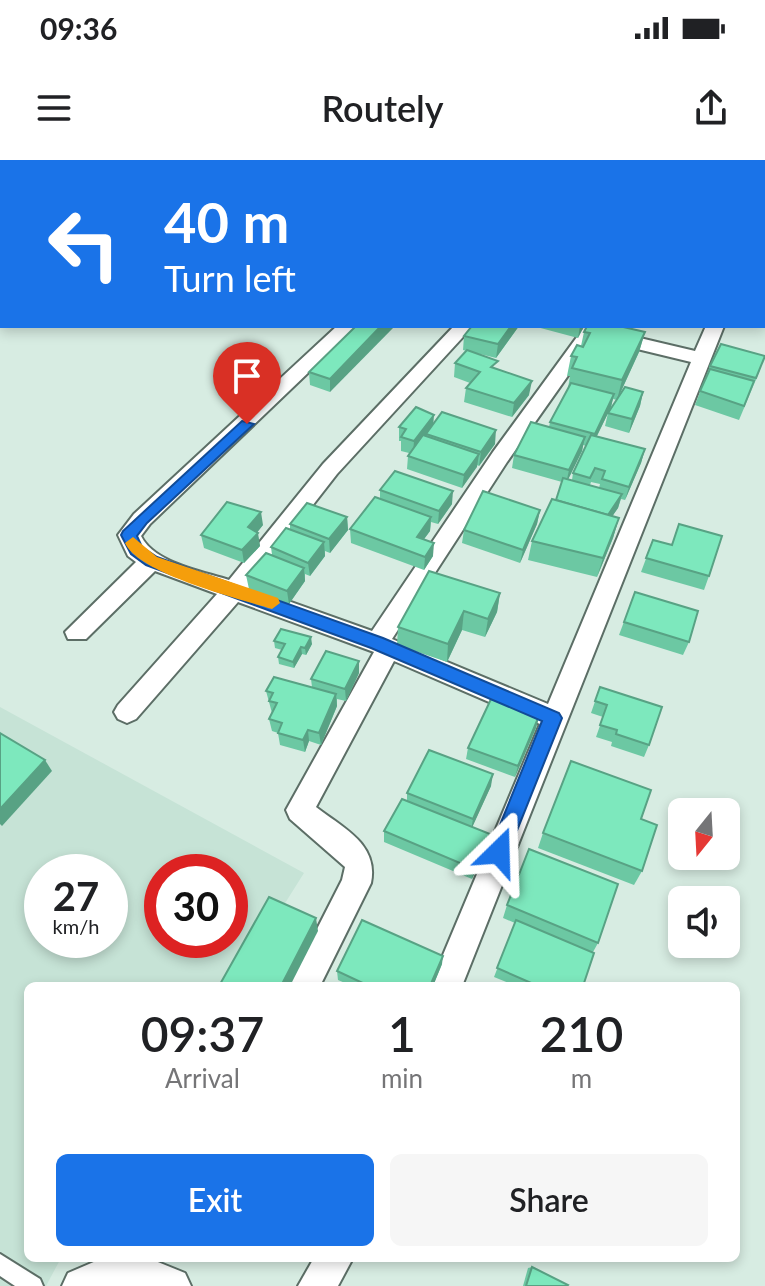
<!DOCTYPE html>
<style>
body{margin:0;font-family:Lato,sans-serif;background:#f6f6f6;color:#202124;height:100vh;display:flex;flex-direction:column;font-size:30px;white-space:nowrap}
*{box-sizing:border-box;margin:0}
p{font-size:26px;color:#757577}
.icon{flex:none;width:44px;height:44px;fill:none;stroke:currentColor;stroke-width:2;stroke-linecap:round;stroke-linejoin:round}
.map{position:relative;flex:1;overflow:hidden}
.details{position:absolute;left:24px;top:822px;width:716px;height:280px;display:flex;flex-direction:column;background:#fff;border-radius:12px;box-shadow:0 4px 12px #0003}
.details>*{flex:none}
.banner{position:absolute;left:0px;top:0px;width:766px;height:168px;box-shadow:0 4px 12px #0003;background:#1a73e8;color:#fff;overflow:hidden}
.needle{width:52px;rotate:198deg}
.controls{position:absolute;left:668px;top:638px;display:grid;gap:16px}
.controls a{display:grid;place-items:center;width:72px;height:72px;border-radius:12px;background:#fff;box-shadow:0 4px 12px #0003;font-size:40px}
.speed{position:absolute;left:24px;top:694px;display:flex;gap:16px;font-size:40px;font-weight:700;text-align:center}
.speed>*{display:grid;place-content:center;width:104px;height:104px;border-radius:50%;background:#fff;box-shadow:0 4px 12px #0003;line-height:1}
.speed small{font-size:20px;font-weight:400}
.speed .limit{border:12px solid #d22;background:#fff;color:#111}
.pin{position:absolute;display:grid;place-items:center;width:68px;height:68px;color:#fff;margin:-82px -34px;border-radius:50% 50% 50% 0;rotate:-45deg;box-shadow:0 0 8px #0007}
.pin .icon{rotate:45deg}
.me{position:absolute;width:88px;margin:-44px;rotate:22deg;stroke-linejoin:round;filter:drop-shadow(0 0 6px #0008)}
.turn{display:flex;align-items:center;gap:28px;height:168px;padding:0 32px;font-size:36px}
.turn .icon{width:104px;height:104px;stroke-width:2.5}
.turn b{display:block;font-size:56px;line-height:68px}
.eta{display:flex;justify-content:space-evenly;align-items:center;height:136px;text-align:center}
.eta b{font-size:48px;font-weight:600;line-height:56px}
.cta{display:flex;gap:16px;margin-top:auto;padding:16px 32px}
.cta a{flex:1;height:92px;border-radius:12px;background:#1a73e8;color:#fff;font-size:32px;font-weight:600;line-height:92px;text-align:center}
.cta a+a{background:#f6f6f6;color:#202124}
.status{display:flex;justify-content:space-between;align-items:center;height:56px;padding:0 40px;background:#fff;direction:ltr}
.status svg{height:22px;fill:currentColor}
header{display:flex;justify-content:space-between;align-items:center;height:104px;padding:0 32px;background:#fff;font-size:36px;font-weight:600}
.map>svg:first-child{display:block}
.built{fill:#c6e3d6;fill-rule:evenodd}
.lines{fill:none;stroke-linecap:round;stroke-linejoin:round}
.lane-casing{stroke:#5c6e66;stroke-width:4}
.street-casing{stroke:#5c6e66;stroke-width:4}
.lane{fill:#fff;fill-rule:evenodd}
.street{fill:#fff;fill-rule:evenodd}
.wall{fill:#6cc8a3;fill-rule:evenodd}
.shaded-wall{fill:#58a284}
.building{fill:#7de8bd;stroke:#58a284;stroke-width:2}
.route{fill:#1a73e8;stroke:#114b97;stroke-width:2}
.slow{fill:#f59e0b}
</style>
<div class="status"><b>09:36</b><svg viewBox="0 0 49 12"><path d="M0 12V9h3v3zM5 12V6h3v6zM10 12V3h3v9zM15 12V0h3v12zM26 1h20v11H26zM47 4h2v5h-2z"/></svg></div>
<header><svg class="icon" aria-label="menu" viewBox="0 0 24 24"><path d="M4 6h16M4 12h16M4 18h16"/></svg>Routely<svg class="icon" aria-label="share" viewBox="0 0 24 24"><path d="M12 15V3M7 8l5-5 5 5M5 13v7h14v-7"/></svg></header>
<div class="map">
<svg width="765" height="1126" viewBox="0 0 765 1126">
<rect width="100%" height="100%" fill="#d7ece2"/>
<path class="built" d="M0,547L304,713L233,826H28V1098H61L46,1126H0ZM42,712H110V780H42ZM162,712H230V780H162Z"/>
<g class="lines">
<defs>
<path id="lane" d="M0,1094L40,1119L43,1126H15L0,1116Z"/>
<g id="street">
<path d="M765,54V66H764V54Z"/>
<path d="M337,166H357L150,364L141,376C154,403 202,411 229,420L323,304L454,166H473L337,314L249,427L372,471L493,292L585,166H603L507,302L392,479L548,544L691,202L600,180L597,176L606,170L695,191L706,166H724L462,826H430L540,564L394,501L316,647C343,668 379,684 371,723L320,826H288L342,720L345,707L290,659L286,650L374,492L238,442L136,559L127,563L118,559L114,552L118,545L217,434L155,411L86,479H68L65,472L136,402L128,396L118,375L134,354Z"/>
<path d="M103,1098H148L185,1113L191,1126H62L68,1113Z"/>
<path d="M314,1098H353L338,1126H298Z"/>
</g>
</defs>
<use href="#lane" class="lane-casing"/>
<use href="#street" class="street-casing"/>
<use href="#lane" class="lane"/>
<use href="#street" class="street"/>
</g>
<g class="wall">
<path d="M660,0H693L691,2H660Z"/>
<path d="M356,166L330,232L310,225L309,212Z"/>
<path d="M472,166H519L496,198L476,193L529,235L512,257L464,242L466,228L470,223L454,217L455,203L467,191L463,190L464,176Z"/>
<path d="M533,166H584L578,178Z"/>
<path d="M584,172H645L639,192L618,238L643,232L640,246L629,273L605,266L608,253L617,240L613,239L611,247L597,276L645,289L641,303L625,340L621,339L618,348L612,356L619,358L613,378L597,417L528,400L532,381L556,340L562,322L512,308L514,295L549,267L550,262L568,228L570,216H567L571,196L581,186ZM583,285L586,286L573,313L572,320L568,319L582,291ZM591,322L600,324L599,328L590,325Z"/>
<path d="M710,206L760,210L739,260L695,245Z"/>
<path d="M433,264L495,284L479,306L477,305L462,328L407,309L408,296L409,293L401,291V281H399V267Z"/>
<path d="M380,330L452,344L438,364L431,362L430,371L424,379L433,396L424,410L351,383L350,369L380,339Z"/>
<path d="M540,350L537,364L520,403L462,383L464,370Z"/>
<path d="M347,357L348,370L330,393L325,391V396L310,416L305,414V421L289,444L249,429L246,415L272,395L271,387L290,370V364Z"/>
<path d="M263,365L257,372L260,386L244,403L204,388L201,375Z"/>
<path d="M653,380L709,416L704,430L641,412Z"/>
<path d="M635,432L689,482L683,495L619,475Z"/>
<path d="M500,433L497,452L485,477L462,470L447,502L397,485L398,467Z"/>
<path d="M274,481L312,484L306,495L302,494L294,508L279,504L278,497L282,490L275,488Z"/>
<path d="M359,513L346,541L337,539V546L321,585L309,581L305,592L280,585L278,573L272,571L269,559L272,553L266,531L312,527L311,519Z"/>
<path d="M600,527L649,585L644,597L611,586L612,582L596,577L603,557L591,553Z"/>
<path d="M539,556L536,568L515,617L466,599L468,588Z"/>
<path d="M491,626L472,667L490,674L487,685L472,719L384,682V671L407,640V633Z"/>
<path d="M641,659L642,711L634,725L538,688L543,673Z"/>
<path d="M507,745L598,783L593,792L583,826H516L494,817L515,763L503,758Z"/>
<path d="M442,804L433,826H352L338,820L337,811Z"/>
<path d="M532,1107L567,1126H523L528,1108Z"/>
</g>
<g class="shaded-wall">
<path d="M381,166H395L330,232V219Z"/>
<path d="M511,166H519L496,198L498,184Z"/>
<path d="M580,166H584L578,178Z"/>
<path d="M645,172L639,192L617,240L622,220Z"/>
<path d="M532,221L529,235L512,257L514,243Z"/>
<path d="M643,232L640,246L629,273L632,259Z"/>
<path d="M614,234L611,247L591,288L595,274Z"/>
<path d="M434,255L433,268L426,274L425,279L413,295L414,281Z"/>
<path d="M496,270L495,284L479,306L481,292Z"/>
<path d="M585,277L582,291L566,324L569,310Z"/>
<path d="M645,289L641,303L625,340L629,327Z"/>
<path d="M479,294L477,307L462,328L464,315Z"/>
<path d="M453,331L452,344L438,364L439,351Z"/>
<path d="M622,334L618,348L603,370L607,357Z"/>
<path d="M540,350L537,364L520,403L523,390Z"/>
<path d="M261,352L263,365L252,379L258,373L260,386L244,403L242,390L248,367Z"/>
<path d="M347,357L348,370L330,393L329,379Z"/>
<path d="M431,357L430,371L416,390L417,377Z"/>
<path d="M619,358L613,378L597,417L603,398Z"/>
<path d="M324,382L325,396L310,416L308,403Z"/>
<path d="M434,383L433,396L424,410L425,397Z"/>
<path d="M304,408L305,421L289,444L287,431Z"/>
<path d="M500,433L497,452L485,477L488,459Z"/>
<path d="M464,451L462,470L447,502L448,484Z"/>
<path d="M311,477L312,484L306,495L305,488Z"/>
<path d="M301,487L302,494L294,508L293,502Z"/>
<path d="M359,501V513L346,541L345,529Z"/>
<path d="M336,534L337,546L321,585L319,573Z"/>
<path d="M539,556L536,568L515,617L518,606Z"/>
<path d="M308,570L309,581L305,592L303,580Z"/>
<path d="M45,600L52,611L2,666L0,664V649Z"/>
<path d="M493,614L491,626L471,670L473,659Z"/>
<path d="M490,674L487,685L472,719L474,709Z"/>
<path d="M316,758L318,771L290,826H281Z"/>
<path d="M443,796L442,804L433,826H430Z"/>
</g>
<g class="building">
<path d="M356,166H381L330,219L309,212Z"/>
<path d="M472,166H511L498,184L464,176Z"/>
<path d="M587,166H619L645,172L622,220L572,208L577,197L571,196L577,185L583,187L590,173L584,172Z"/>
<path d="M721,184L765,196L756,218L710,206Z"/>
<path d="M467,190L498,201L491,207L532,221L514,243L466,228L480,212L455,203Z"/>
<path d="M710,209L754,221L744,246L700,231Z"/>
<path d="M571,223L614,234L595,274L550,262Z"/>
<path d="M625,227L643,232L632,259L608,253Z"/>
<path d="M416,247L434,255L414,281L401,277L406,269L399,267Z"/>
<path d="M442,252L496,270L481,292L426,274Z"/>
<path d="M531,262L585,277L569,310L514,295Z"/>
<path d="M423,275L479,294L464,315L408,296Z"/>
<path d="M591,275L645,289L629,327L602,319L605,311L595,308L590,318L573,313Z"/>
<path d="M395,311L453,331L439,351L380,330Z"/>
<path d="M563,318L622,334L608,355L556,340Z"/>
<path d="M483,331L540,350L523,390L464,370Z"/>
<path d="M375,337L431,357L417,377L434,383L425,397L350,369Z"/>
<path d="M552,339L619,358L603,398L532,381Z"/>
<path d="M227,342L261,352L248,367L258,373L242,390L201,375Z"/>
<path d="M307,343L347,357L329,379L290,364Z"/>
<path d="M679,364L722,376L709,416L646,398L653,380L672,385Z"/>
<path d="M286,368L324,382L308,403L271,387Z"/>
<path d="M266,393L304,408L287,431L246,415Z"/>
<path d="M429,411L500,433L488,459L464,451L448,484L398,467Z"/>
<path d="M635,432L698,451L689,482L624,462Z"/>
<path d="M281,469L311,477L305,488L301,487L293,502L278,497L285,484L274,481Z"/>
<path d="M326,491L359,501L345,529L311,519Z"/>
<path d="M274,517L336,534L319,573L308,570L303,580L278,573L282,563L269,559L277,543L269,541L273,533L266,531Z"/>
<path d="M600,527L662,547L649,585L616,574L617,570L600,565L607,545L595,541Z"/>
<path d="M491,539L539,556L518,606L468,588Z"/>
<path d="M0,573L45,600L0,649Z"/>
<path d="M429,590L493,614L473,659L407,633Z"/>
<path d="M571,601L651,630L641,659L657,665L642,711L543,673Z"/>
<path d="M402,639L490,674L474,709L384,671Z"/>
<path d="M529,689L618,724L598,783L507,745Z"/>
<path d="M269,737L316,758L281,826H219Z"/>
<path d="M362,760L443,796L430,826H369L337,811Z"/>
<path d="M516,760L594,793L583,826H538L497,808Z"/>
<path d="M532,1107L568,1125L567,1126H526Z"/>
</g>
<path class="route" d="M242,261L254,264L147,363L137,376L142,387L157,397L383,478L559,553L562,558L506,698H492L489,692L542,561L371,488L146,405L131,394L121,375L123,371Z"/>
<path class="slow" d="M133,377L157,397L278,438L280,443L272,449C237,438 139,414 125,383Z"/>
</svg>
<div class="controls">
<a><svg class="needle" viewBox="-14 -14 28 28"><path d="M0-13l5 13h-10z" fill="#e53935"/><path d="M0 13l5-13h-10z" fill="#757577"/></svg></a>
<a><svg class="icon" aria-label="sound" viewBox="0 0 24 24"><path d="M4 9h4l5-4v14l-5-4H4zM17 9q2 3 0 6"/></svg></a>
</div>
<div class="speed"><div>27<small>km/h</small></div><div class="limit">30</div></div>
<div class="pin" style="left:247px;top:264px;background:#d93025"><svg class="icon" aria-label="arrive" viewBox="0 0 24 24"><path d="M6 21V4h12l-3 4 3 4H6"/></svg></div>
<svg class="me" style="left:499px;top:692px" viewBox="-20 -20 40 40"><path d="M0-17L14 15 0 8-14 15z" fill="#1a73e8" stroke="#fff" stroke-width="4"/></svg>
<div class="banner">
<div class="turn"><svg class="icon" aria-label="left" viewBox="0 0 24 24"><path d="M17 20v-9H6M10 6l-5 5 5 5"/></svg><div><b>40 m</b>Turn left</div></div>
</div>
<section class="details">
<div class="eta">
<div><b>09:37</b><p>Arrival</p></div>
<div><b>1</b><p>min</p></div>
<div><b>210</b><p>m</p></div>
</div>
<div class="cta"><a>Exit</a><a>Share</a></div>
</section>
</div>
